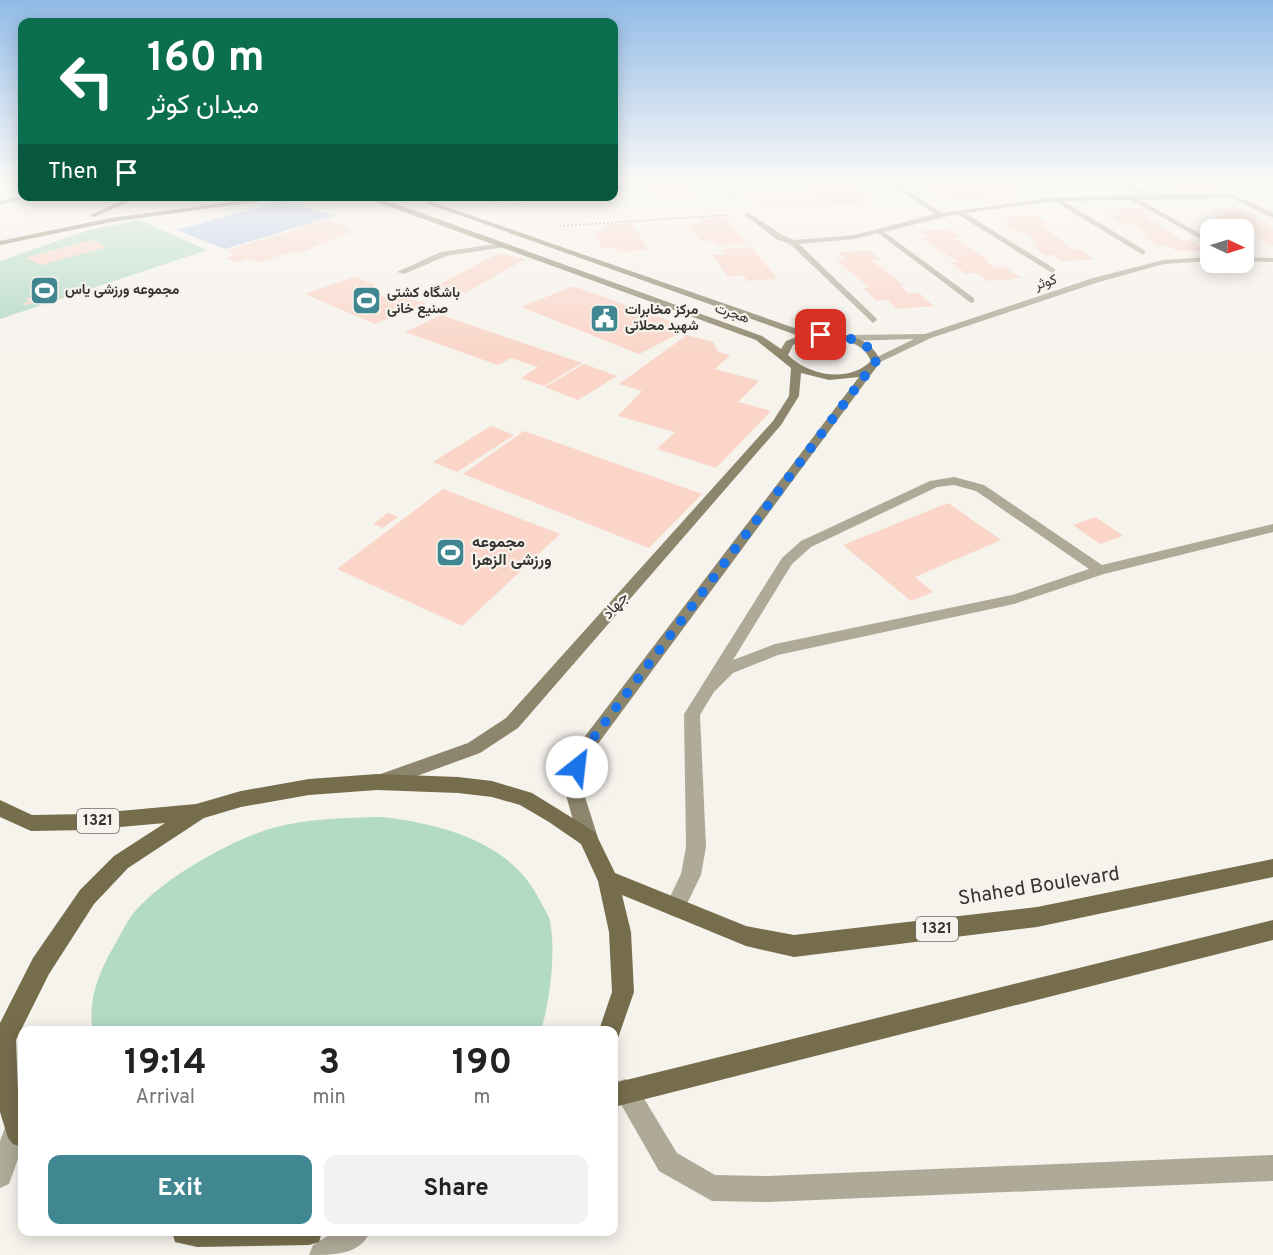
<!DOCTYPE html>
<meta charset="utf-8">
<style>
body{margin:0;font-family:Overpass,Vazirmatn,sans-serif;background:#f2f2f2;color:#222;height:100vh;display:flex;flex-direction:column;font-size:22px;white-space:nowrap}
*{box-sizing:border-box;margin:0}
p{font-size:20px;color:#767676}
.icon{flex:none;width:33px;height:33px;fill:none;stroke:currentColor;stroke-width:2;stroke-linecap:round;stroke-linejoin:round}
.map{position:relative;flex:1;overflow:hidden}
.panel{position:absolute;left:18px;top:1026px;width:600px;height:210px;display:flex;flex-direction:column;background:#fff;border-radius:12px;box-shadow:0 3px 15px #0003}
.panel>*{flex:none}
.guide{position:absolute;left:18px;top:18px;width:600px;height:183px;border-radius:12px;box-shadow:0 3px 15px #0003;background:#0b6e4f;color:#fff;overflow:hidden}
.needle{width:39px;rotate:94deg}
.fabs{position:absolute;left:1200px;top:219px;display:grid;gap:12px}
.fabs a{display:grid;place-items:center;width:54px;height:54px;border-radius:12px;background:#fff;box-shadow:0 3px 15px #0003;font-size:30px}
.pin{position:absolute;display:grid;place-items:center;width:51px;height:51px;color:#fff;margin:-26px;border-radius:12px;box-shadow:0 3px 9px #0006}
.me{position:absolute;width:66px;margin:-33px;rotate:29deg;stroke-linejoin:round;filter:drop-shadow(0 0 4px #0008)}
.turn{display:flex;align-items:center;gap:21px;height:126px;padding:0 30px;font-size:27px}
.turn .icon{width:78px;height:78px;stroke-width:2.5}
.turn b{display:block;font-size:42px;line-height:51px}
.then{display:flex;align-items:center;height:57px;padding:0 30px;background:#0003;gap:12px;font-size:22px}
.eta{display:flex;justify-content:space-evenly;align-items:center;height:102px;text-align:center}
.eta b{font-size:36px;font-weight:700;line-height:42px}
.action{display:flex;gap:12px;margin-top:auto;padding:12px 30px}
.action a{flex:1;height:69px;border-radius:12px;background:#418791;color:#fff;font-size:24px;font-weight:700;line-height:69px;text-align:center}
.action a+a{background:#f2f2f2;color:#222}
.map>svg:first-child{display:block}
.built{fill:#efe6db}
.green{fill:#b2dac4}
.water{fill:#b0c5e9}
.building{fill:#fad5c8}
.lines{fill:none;stroke-linecap:round;stroke-linejoin:round}
.path{stroke:#96938f;stroke-width:1.5;stroke-dasharray:2 2;stroke-linecap:butt}
.service{fill:#afaa98;fill-rule:evenodd}
.minor{fill:#afaa98;fill-rule:evenodd}
.secondary{fill:#8d866c;fill-rule:evenodd}
.primary{fill:#766d4d;fill-rule:evenodd}
.route{stroke:#1a73e8;stroke-width:10;stroke-dasharray:0 18}
.labels{text-anchor:middle;dominant-baseline:central;stroke-width:4.5;stroke-linejoin:round;paint-order:stroke}
.far-street-label{font-size:14px;fill:#353431;stroke:#f6f2ec}
.far-poi-label{font-size:14px;font-weight:bold;fill:#353431;stroke:#f6f2ec;text-anchor:start}
.shield{fill:#f6f2ec;stroke:#6f6d69;stroke-width:1.5}
.shield-label{font-size:15px;font-weight:bold;fill:#353431}
.poi-label{font-size:16px;font-weight:bold;fill:#353431;stroke:#f6f2ec;text-anchor:start}
.street-label{font-size:16px;fill:#353431;stroke:#f6f2ec}
.near-street-label{font-size:20px;fill:#353431;stroke:#f6f2ec}
</style>
<div class="map">
<svg width="1273" height="1255" viewBox="0 0 1273 1255">
<rect width="100%" height="100%" fill="#f6f2ec"/>
<g class="built">
<path d="M728,181H845L874,202L764,209L751,196H743Z"/>
<path d="M1016,181H1098L1117,191L1037,193Z"/>
</g>
<g class="green">
<path d="M140,220L207,250L0,319V261L89,230Z"/>
<path d="M382,817C442,824 512,842 540,901C543,907 549,915 550,922C556,952 550,1001 541,1030H93C87,1003 99,972 113,948C120,936 127,920 137,909C166,877 231,840 273,828C308,818 346,818 382,817Z"/>
</g>
<path class="water" d="M284,200L334,216L225,249L177,230Z"/>
<g class="building">
<path d="M646,181H683L695,195L668,197L666,194H656Z"/>
<path d="M803,181H843L871,202L832,204Z"/>
<path d="M918,181H1004L1020,194L960,200L935,194Z"/>
<path d="M1164,181L1204,182L1217,189L1190,190Z"/>
<path d="M486,196H526L528,205L499,207L498,203L488,204Z"/>
<path d="M567,196H606L608,200L580,202L578,199H568Z"/>
<path d="M1139,208L1153,216H1145L1184,241H1192L1207,251H1176L1167,245L1157,246L1141,236H1149L1130,223H1119L1108,215H1118L1106,209Z"/>
<path d="M1242,208L1259,216H1251L1273,228V246L1253,236H1261L1237,223L1227,222L1213,215H1223L1209,209Z"/>
<path d="M1037,216L1049,224H1041L1073,250H1082L1094,260L1061,261L1054,255H1045L1031,245H1039L1023,231H1012L1003,223H1013L1003,217Z"/>
<path d="M724,217L747,243L717,245L714,241H701L687,224L701,223L698,219Z"/>
<path d="M325,220L352,228L346,230L351,232L300,253L294,251L260,262L249,258L236,262L225,258L235,255L225,251Z"/>
<path d="M632,223L648,250L618,252L616,247L602,248L593,230L607,229L605,224Z"/>
<path d="M950,229L962,238H953L990,261H985L996,268L1005,267L1021,278L987,281L977,273L966,274L951,263L958,262L920,238L929,237L921,231Z"/>
<path d="M91,240L107,247L41,265L25,258Z"/>
<path d="M751,247L778,279L747,281L743,275L728,277L712,255L727,254L723,249Z"/>
<path d="M869,250L880,260H871L905,286H900L909,294L919,293L934,306L897,309L888,300L877,301L863,288H870L836,260L846,259L838,253Z"/>
<path d="M499,253L526,259L465,293L436,286Z"/>
<path d="M354,277L376,285L364,289L387,298H405L426,303L375,324L305,294Z"/>
<path d="M573,286L690,328L639,354L521,307Z"/>
<path d="M39,295L48,298L26,305L22,304L30,301L25,299Z"/>
<path d="M441,315L532,346L582,363L544,386L521,378L538,367L511,358L498,365L405,332Z"/>
<path d="M687,335L713,342L718,352L730,355L715,369L759,381L738,402L771,411L716,468L657,449L675,432L618,416L642,391L619,384Z"/>
<path d="M584,364L617,376L578,400L545,387Z"/>
<path d="M491,426L514,435L457,472L433,462Z"/>
<path d="M524,431L702,494L649,548L463,474Z"/>
<path d="M443,489L560,534L462,626L337,569Z"/>
<path d="M948,503L1001,540L915,577L933,592L911,601L843,545Z"/>
<path d="M388,513L398,517L383,528L373,524Z"/>
<path d="M1096,517L1123,536L1100,544L1073,525Z"/>
</g>
<g class="lines">
<g class="path">
<path d="M717,181L734,200"/>
<path d="M559,226L728,215"/>
</g>
<g class="service">
<path d="M503,243L506,247L446,256L404,274L397,272L441,252Z"/>
<path d="M954,477L984,485L1102,565L1273,524V532L1104,574L1014,604L778,655L733,673L714,692L700,715L706,847L701,875L682,914L675,917L668,914L665,907L681,874L686,847L684,714L782,558L801,541L930,481ZM954,485L976,491L1089,569L1012,595L775,644L733,660L792,564L811,547L937,487Z"/>
<path d="M625,1079L634,1082L677,1153L715,1175L768,1176L1273,1155V1181L768,1202L712,1201L659,1171L614,1092L616,1082Z"/>
</g>
<g class="minor">
<path d="M887,181H894L942,213L1055,197L1140,196L1116,181H1123L1149,195L1232,194L1273,213V218L1231,198L1140,200L1210,239V244L1131,200L1063,201L1146,251L1143,255L1054,201L965,213L1055,269V273H1052L957,214L884,232L974,298V302L971,303L878,233L855,239L799,244L876,318L877,320L873,323L790,244L776,239L744,214L749,213L782,235L794,240L855,235L935,214Z"/>
<path d="M22,196H34L0,205V201Z"/>
<path d="M1210,257V261L1164,264L1099,282L931,338L876,364L873,363V359L914,339L847,341L842,338L847,335L925,334L1093,278L1164,260Z"/>
<path d="M1244,257L1273,258V262L1244,261Z"/>
<path d="M17,1117L22,1119V1148L9,1184L0,1188V1141L8,1120Z"/>
<path d="M334,1232H370C360,1255 333,1255 309,1255L313,1245Z"/>
</g>
<g class="secondary">
<path d="M132,196H142L94,217L89,216Z"/>
<path d="M276,196H298L111,222L0,245V241L111,218Z"/>
<path d="M360,196H371L416,211L762,336L781,349L786,341L799,336L431,205L419,196H427L435,203L809,333C836,331 868,333 881,361L589,756L580,781L598,838L595,844L588,847L581,844L578,838L562,781L576,748L859,377L829,380L801,373L799,396L781,425L518,728L480,753L381,789L375,786L372,781L375,776L468,743L506,718L773,421L789,396L791,368L756,340ZM827,338C845,340 863,342 871,361C849,383 809,376 788,355L793,345L809,339Z"/>
</g>
<g class="primary">
<path d="M377,774L458,777L492,781L532,793L595,832L615,873L746,926L794,935L1037,907L1273,859V877L1037,927L794,957L746,946L622,895L631,932L634,992L618,1038L614,1040V1030H599L612,992L609,932L598,881L581,844L549,822L520,805L492,797L458,793L377,790L309,795L241,807L204,818L128,868L94,904L49,974L16,1040L18,1090L22,1105V1147L13,1144L8,1138L0,1112V1023L33,958L80,890L114,856L165,823L87,830L31,831L0,817V800L32,815L87,814L196,804L241,791L309,779Z"/>
<path d="M1273,920V940L614,1107V1083Z"/>
<path d="M172,1232H322L319,1242L309,1245L197,1247L175,1242Z"/>
</g>
</g>
<linearGradient id="sky" x2="0" y2="1"><stop stop-color="#91bbe8"/><stop offset="0.51" stop-color="#fbf9f6"/><stop offset="1" stop-color="#fbf9f6" stop-opacity="0"/></linearGradient>
<rect width="1273" height="356" fill="url(#sky)"/>
<g class="lines">
<path class="route" d="M577,767L582,753L876,361C871,338 840,336 821,335"/>
</g>
<defs>
<symbol id="stadium-square" viewBox="-11 -11 22 22"><rect x="-9" y="-9" width="18" height="18" rx="4" fill="#418791" stroke="#f6f2ec"/><path d="M0-5a6.5 5 0 1 0 0 10a6.5 5 0 1 0 0-10ZM-3.5-1.8h7v3.6h-7Z" fill="#fff"/></symbol>
<symbol id="civic-square" viewBox="-11 -11 22 22"><rect x="-9" y="-9" width="18" height="18" rx="4" fill="#418791" stroke="#f6f2ec"/><path d="M-.6-6.5H3V-4.5H.6V-3L4-1V1h2V6H-6V1h2V-1L-.6-3ZM-1.2 2.5V6h2.4V2.5Z" fill="#fff"/></symbol>
</defs>
<g fill-rule="evenodd">
<use href="#stadium-square" x="28" y="274" width="33" height="33"/>
<use href="#stadium-square" x="350" y="284" width="33" height="33"/>
<use href="#civic-square" x="588" y="302" width="33" height="33"/>
<use href="#stadium-square" x="434" y="536" width="33" height="33"/>
</g>
<g class="labels">
<g class="far-street-label">
<text transform="translate(1046 283) rotate(-18)">کوثر</text>
<text transform="translate(732 314) rotate(19)">هجرت</text>
</g>
<g class="far-poi-label">
<text x="65" y="290">مجموعه ورزشی یاس</text>
<text x="387" y="293">باشگاه کشتی<tspan x="387" dy="16">صنیع خانی</tspan></text>
<text x="625" y="310">مرکز مخابرات<tspan x="625" dy="16">شهید محلاتی</tspan></text>
</g>
<g class="shield">
<rect x="77" y="809" width="42" height="24" rx="4.5"/>
<rect x="916" y="917" width="42" height="24" rx="4.5"/>
</g>
<g class="shield-label">
<text x="98" y="821">1321</text>
<text x="937" y="929">1321</text>
</g>
<g class="poi-label">
<text x="472" y="543">مجموعه<tspan x="472" dy="18">ورزشی الزهرا</tspan></text>
</g>
<g class="street-label">
<text transform="translate(616 606) rotate(-48)">جهاد</text>
</g>
<g class="near-street-label">
<text transform="translate(1039 887) rotate(-9)">Shahed Boulevard</text>
</g>
</g>
</svg>
<div class="fabs">
<a><svg class="needle" viewBox="-14 -14 28 28"><path d="M0-13l5 13h-10z" fill="#e53935"/><path d="M0 13l5-13h-10z" fill="#767676"/></svg></a>
</div>
<div class="pin" style="left:821px;top:335px;background:#d93025"><svg class="icon" aria-label="arrive" viewBox="0 0 24 24"><path d="M6 21V4h12l-3 4 3 4H6"/></svg></div>
<svg class="me" style="left:577px;top:767px" viewBox="-20 -20 40 40"><circle r="19" fill="#fff"/><path d="M0-13L10 11 0 6-10 11z" fill="#1a73e8"/></svg>
<div class="guide">
<div class="turn"><svg class="icon" aria-label="left" viewBox="0 0 24 24"><path d="M17 20v-9H6M10 6l-5 5 5 5"/></svg><div><b>160 m</b>میدان کوثر</div></div>
<div class="then">Then<svg class="icon" aria-label="arrive" viewBox="0 0 24 24"><path d="M6 21V4h12l-3 4 3 4H6"/></svg></div>
</div>
<section class="panel">
<div class="eta">
<div><b>19:14</b><p>Arrival</p></div>
<div><b>3</b><p>min</p></div>
<div><b>190</b><p>m</p></div>
</div>
<div class="action"><a>Exit</a><a>Share</a></div>
</section>
</div>
